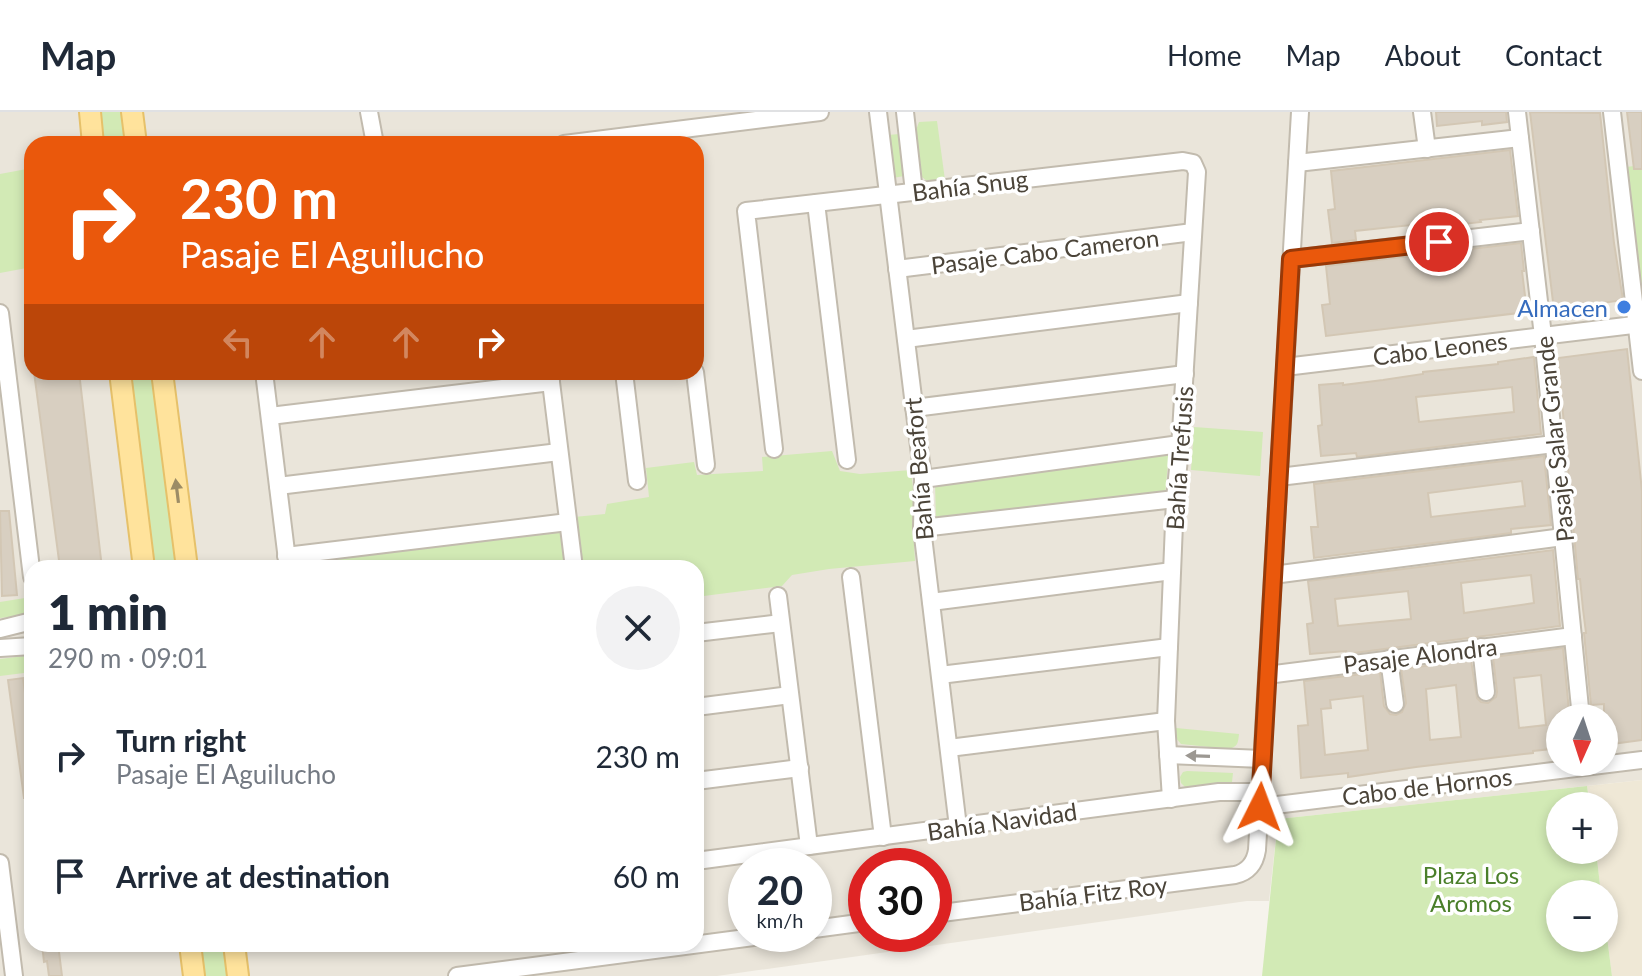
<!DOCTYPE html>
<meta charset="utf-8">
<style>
body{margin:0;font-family:Lato,sans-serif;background:#f2f2f3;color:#1f2937;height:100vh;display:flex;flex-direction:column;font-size:30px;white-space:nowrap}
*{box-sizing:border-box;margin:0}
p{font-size:26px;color:#747a83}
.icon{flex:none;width:44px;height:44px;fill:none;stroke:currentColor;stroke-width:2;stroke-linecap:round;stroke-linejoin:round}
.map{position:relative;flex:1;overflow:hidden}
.panel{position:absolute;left:24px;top:448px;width:680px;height:392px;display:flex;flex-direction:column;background:#fff;border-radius:24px;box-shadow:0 4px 12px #0003}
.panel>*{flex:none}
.hud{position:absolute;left:24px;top:24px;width:680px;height:244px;border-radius:24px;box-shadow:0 4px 12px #0003;background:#ea580c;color:#fff;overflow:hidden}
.needle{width:52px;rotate:183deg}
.fabs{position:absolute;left:1546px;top:592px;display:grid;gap:16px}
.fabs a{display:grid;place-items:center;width:72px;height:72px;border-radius:50%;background:#fff;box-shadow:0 4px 12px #0003;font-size:40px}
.speed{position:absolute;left:728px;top:736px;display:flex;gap:16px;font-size:40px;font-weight:700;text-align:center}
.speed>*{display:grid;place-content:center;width:104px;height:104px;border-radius:50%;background:#fff;box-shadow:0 4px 12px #0003;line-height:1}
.speed small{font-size:20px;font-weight:400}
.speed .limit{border:12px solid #d22;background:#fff;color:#111}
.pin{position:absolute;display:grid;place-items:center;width:68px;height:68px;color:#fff;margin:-34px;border:4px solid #fff;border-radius:50%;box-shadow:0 2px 8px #0007}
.me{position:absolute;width:88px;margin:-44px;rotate:3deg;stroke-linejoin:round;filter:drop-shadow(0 0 6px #0008)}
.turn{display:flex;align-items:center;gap:28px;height:168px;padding:0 24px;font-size:36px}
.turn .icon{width:104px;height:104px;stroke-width:2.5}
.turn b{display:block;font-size:56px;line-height:68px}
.lanes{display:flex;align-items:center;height:76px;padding:0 24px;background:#0003;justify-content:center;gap:40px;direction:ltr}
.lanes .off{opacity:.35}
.round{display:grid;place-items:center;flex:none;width:84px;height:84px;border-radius:42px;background:#f2f2f3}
.summary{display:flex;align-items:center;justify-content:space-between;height:136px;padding:0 24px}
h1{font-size:48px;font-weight:800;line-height:60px}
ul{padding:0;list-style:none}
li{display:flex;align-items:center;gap:24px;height:120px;padding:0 24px}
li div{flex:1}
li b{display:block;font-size:30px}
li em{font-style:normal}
header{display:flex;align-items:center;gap:48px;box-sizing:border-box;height:112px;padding:0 40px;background:#fff;border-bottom:2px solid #e0e1e3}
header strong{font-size:38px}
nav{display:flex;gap:44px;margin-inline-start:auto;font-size:28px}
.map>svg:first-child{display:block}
.residential{fill:#eae5da;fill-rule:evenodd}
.education{fill:#efe8d6}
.green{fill:#d2eab5}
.building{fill:#d8cfc1;stroke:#d3c7b4;stroke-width:2;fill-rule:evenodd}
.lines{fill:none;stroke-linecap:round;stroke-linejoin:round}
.minor-casing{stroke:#c2bbae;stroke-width:20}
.major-casing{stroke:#e6c16a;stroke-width:24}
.minor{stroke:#fff;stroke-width:16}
.major{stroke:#ffe39c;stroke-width:20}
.oneway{fill:#9c8c66}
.oneway2{fill:#9c9892}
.route-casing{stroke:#983908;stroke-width:20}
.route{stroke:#ea580c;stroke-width:14}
.shop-dot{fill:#3f7fe0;stroke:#fff;stroke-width:3}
.labels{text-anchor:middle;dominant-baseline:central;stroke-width:7;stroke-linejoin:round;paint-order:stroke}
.street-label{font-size:24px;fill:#4b4439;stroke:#fff}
.shop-label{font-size:24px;fill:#366cbe;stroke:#fff;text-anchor:end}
.park-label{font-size:24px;fill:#4a7f2a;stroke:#fff}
</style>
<header>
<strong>Map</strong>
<nav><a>Home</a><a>Map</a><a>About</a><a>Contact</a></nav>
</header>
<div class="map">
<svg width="1642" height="864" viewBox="0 0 1642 864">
<rect width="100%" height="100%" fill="#f6f3ec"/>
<path class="residential" d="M0,0H1642V668L1278,707L1269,789H1247L717,864H0ZM32,32H696V260H32ZM32,456H696V832H32ZM1560,606H1604V650H1560ZM746,754H814V822H746ZM866,754H934V822H866Z"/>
<path class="education" d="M1642,668V864H1612L1604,801V782H1601L1596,738H1604V694H1590L1587,674Z"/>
<g class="green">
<path d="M98,0H123L127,32H101Z"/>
<path d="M937,9L945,68L928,70L922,65L916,18L919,10Z"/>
<path d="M900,22L904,64L893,66L887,23Z"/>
<path d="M1642,53V190L1626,55Z"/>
<path d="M32,56V155L0,161V62Z"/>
<path d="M131,260H152L176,456H154Z"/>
<path d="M1194,315L1263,320L1260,364L1191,358Z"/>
<path d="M832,339L840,359L860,362L911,358L915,395L913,416L915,449L829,457L792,463L782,474L696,485V456H581L574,405L605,402L607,392L649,385L646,356L694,350L697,363L763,359L762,345Z"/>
<path d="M1169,341L1165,383L936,408L935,371Z"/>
<path d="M564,416L566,456H299L298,446Z"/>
<path d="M25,486L27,503L0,506V490Z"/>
<path d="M32,543V560L0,564V547Z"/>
<path d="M1176,616L1239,622C1238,631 1238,635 1228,637L1181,632L1176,626Z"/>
<path d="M1187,659L1233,661L1232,670L1186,676L1181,671L1180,665L1183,660Z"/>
<path d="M1587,674L1590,694H1560V738H1596L1601,782H1560V826H1604V801L1612,864H1262L1278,707Z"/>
<path d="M198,832H226L230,864H202Z"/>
</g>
<g class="building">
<path d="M1436,0H1506L1507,10L1482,13V9L1437,14Z"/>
<path d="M1530,0L1600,1L1614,131L1623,188L1554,198Z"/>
<path d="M1627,0H1642V57H1634Z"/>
<path d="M1510,38L1518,104L1480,108L1481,110L1411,118V113L1355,119L1356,128L1332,131L1328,98L1335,97L1331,59Z"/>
<path d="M1521,131L1524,159H1522L1527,200L1326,224L1322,193L1330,192L1326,154Z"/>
<path d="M1627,237L1642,379V628L1604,633V592L1591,593L1584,521H1586L1583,497L1580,467H1578L1558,246Z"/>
<path d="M1534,245L1541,322L1357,345L1356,341L1321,344L1318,314L1322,313L1319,273L1343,271V273L1383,268L1423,262V260L1498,252V250ZM1512,275L1514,300L1419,310L1416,285Z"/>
<path d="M34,260H79L102,456H60Z"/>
<path d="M1544,344L1551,413L1511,417V421L1314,446L1311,415H1318L1314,372ZM1522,369L1525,394L1431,405L1428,381Z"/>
<path d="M0,399H9L17,483L2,484Z"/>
<path d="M1553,438L1560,514L1346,542V539L1310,542L1307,512L1313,511L1308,469ZM1531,463L1534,491L1464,501L1461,471ZM1408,479L1411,507L1338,514L1335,487Z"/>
<path d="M1563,536L1569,599L1560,600V636L1533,639V641L1416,655L1348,665V661L1301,666L1298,614L1308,613L1304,569L1380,560L1384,594L1390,602L1396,603L1402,600L1406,591L1401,557L1471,548L1477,586L1481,590L1488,591L1496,585L1497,580L1493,545ZM1541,563L1546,613L1519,616L1514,566ZM1456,573L1461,625L1430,628L1426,577ZM1363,584L1368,638L1325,643L1321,597L1331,596L1330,588Z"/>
<path d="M23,566L32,633V686H24L8,568Z"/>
<path d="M42,832H58L62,864H49L47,849L44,850Z"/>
</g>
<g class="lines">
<defs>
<g id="minor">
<path d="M369,0L375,32"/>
<path d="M878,0L923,367L922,416L958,715"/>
<path d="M905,0L914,80"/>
<path d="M1422,0L1427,37"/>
<path d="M1517,0L1543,224L1581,606"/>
<path d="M1612,0L1642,259"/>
<path d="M564,32L820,0"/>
<path d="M1297,51L1520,26"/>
<path d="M816,91L847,348"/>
<path d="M1291,147L1531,119"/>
<path d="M897,157L1193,120"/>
<path d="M0,201L32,465"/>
<path d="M906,227L1189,191"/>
<path d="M1285,255L1642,212"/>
<path d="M264,260L288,456"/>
<path d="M624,260L637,369"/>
<path d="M695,260L706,353"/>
<path d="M550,262L574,456"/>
<path d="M914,296L1185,262"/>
<path d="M270,304L551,270"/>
<path d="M774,337L746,99L1183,49L1193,51L1197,60L1180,336L1175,387L1166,609L1171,687"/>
<path d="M1279,365L1554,332"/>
<path d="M923,367L1180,332"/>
<path d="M278,374L559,340"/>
<path d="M922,416L1175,387"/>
<path d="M286,444L568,410"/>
<path d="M1273,463L1563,425"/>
<path d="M851,465L883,725"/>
<path d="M778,484L809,734"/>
<path d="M931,490L1172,459"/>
<path d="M0,517L32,509"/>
<path d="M696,521L781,511"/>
<path d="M1481,535L1486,580"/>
<path d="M0,536L32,534"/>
<path d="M1389,547L1395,592"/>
<path d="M940,563L1169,535"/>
<path d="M1267,563L1573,524"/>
<path d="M696,595L790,583"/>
<path d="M949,636L1166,609"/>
<path d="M1168,643L1262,647"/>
<path d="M696,669L800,656"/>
<path d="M1260,695L1642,648"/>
<path d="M696,749L1219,680H1260"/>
<path d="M0,751L14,864"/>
<path d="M934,802L1235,763C1248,760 1255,751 1257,738L1300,0"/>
<path d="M814,817L866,810"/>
<path d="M457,864L776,822"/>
</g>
<g id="major">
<path d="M90,0L93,32"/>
<path d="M132,0L136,32"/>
<path d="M120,260L144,456"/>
<path d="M162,260L187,456"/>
<path d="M190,832L194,864"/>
<path d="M234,832L238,864"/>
</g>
</defs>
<use href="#minor" class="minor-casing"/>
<use href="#major" class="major-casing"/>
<use href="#minor" class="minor"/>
<use href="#major" class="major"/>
</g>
<defs><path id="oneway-solid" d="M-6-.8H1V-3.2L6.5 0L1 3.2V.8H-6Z" transform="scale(2)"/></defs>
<use class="oneway" href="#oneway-solid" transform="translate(177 379) rotate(-97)"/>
<use class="oneway2" href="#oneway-solid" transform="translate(1198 644) rotate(-178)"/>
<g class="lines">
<defs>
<path id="route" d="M1260,695L1291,147L1439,130"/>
</defs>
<use href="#route" class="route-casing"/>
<use href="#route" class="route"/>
</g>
<circle class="shop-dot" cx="1624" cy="195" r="8"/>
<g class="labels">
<g class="street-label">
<text transform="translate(970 73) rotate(-7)">Bahía Snug</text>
<text transform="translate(1045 139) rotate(-7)">Pasaje Cabo Cameron</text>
<text transform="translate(1440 236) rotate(-7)">Cabo Leones</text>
<text transform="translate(1554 327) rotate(-96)">Pasaje Salar Grande</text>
<text transform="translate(1179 346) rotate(-86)">Bahía Trefusis</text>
<text transform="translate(918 357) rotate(-95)">Bahía Beafort</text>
<text transform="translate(1420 543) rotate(-7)">Pasaje Alondra</text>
<text transform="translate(1427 674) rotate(-7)">Cabo de Hornos</text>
<text transform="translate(1002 709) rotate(-8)">Bahía Navidad</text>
<text transform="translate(1093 781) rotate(-7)">Bahía Fitz Roy</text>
</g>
<g class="shop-label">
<text x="1608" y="195">Almacen</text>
</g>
<g class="park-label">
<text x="1471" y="762">Plaza Los<tspan x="1471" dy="28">Aromos</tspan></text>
</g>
</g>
</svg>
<div class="fabs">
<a><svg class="needle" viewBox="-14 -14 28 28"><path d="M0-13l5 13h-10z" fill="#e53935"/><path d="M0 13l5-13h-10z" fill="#747a83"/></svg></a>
<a>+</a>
<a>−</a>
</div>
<div class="speed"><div>20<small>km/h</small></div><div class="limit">30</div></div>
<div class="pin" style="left:1439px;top:130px;background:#d93025"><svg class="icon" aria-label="arrive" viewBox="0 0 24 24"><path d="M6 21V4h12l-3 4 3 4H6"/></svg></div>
<svg class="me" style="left:1260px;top:695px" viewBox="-20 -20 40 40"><path d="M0-17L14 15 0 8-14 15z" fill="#ea580c" stroke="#fff" stroke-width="4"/></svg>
<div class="hud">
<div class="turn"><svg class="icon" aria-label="right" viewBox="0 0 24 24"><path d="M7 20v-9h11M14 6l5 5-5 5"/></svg><div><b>230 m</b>Pasaje El Aguilucho</div></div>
<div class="lanes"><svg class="icon off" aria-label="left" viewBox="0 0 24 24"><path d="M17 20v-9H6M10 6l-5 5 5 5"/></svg><svg class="icon off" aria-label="ahead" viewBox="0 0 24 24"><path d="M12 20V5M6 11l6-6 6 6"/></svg><svg class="icon off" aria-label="ahead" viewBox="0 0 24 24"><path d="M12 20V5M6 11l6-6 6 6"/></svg><svg class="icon" aria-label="right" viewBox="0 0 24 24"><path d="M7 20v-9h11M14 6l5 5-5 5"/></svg></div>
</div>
<section class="panel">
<div class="summary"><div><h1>1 min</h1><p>290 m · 09:01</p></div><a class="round"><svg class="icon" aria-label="close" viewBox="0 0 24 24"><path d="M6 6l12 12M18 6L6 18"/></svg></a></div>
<ul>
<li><svg class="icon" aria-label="right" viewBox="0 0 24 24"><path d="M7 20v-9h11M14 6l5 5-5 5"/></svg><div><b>Turn right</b><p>Pasaje El Aguilucho</p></div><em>230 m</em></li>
<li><svg class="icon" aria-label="arrive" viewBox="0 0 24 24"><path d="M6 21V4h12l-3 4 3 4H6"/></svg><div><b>Arrive at destination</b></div><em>60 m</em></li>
</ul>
</section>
</div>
